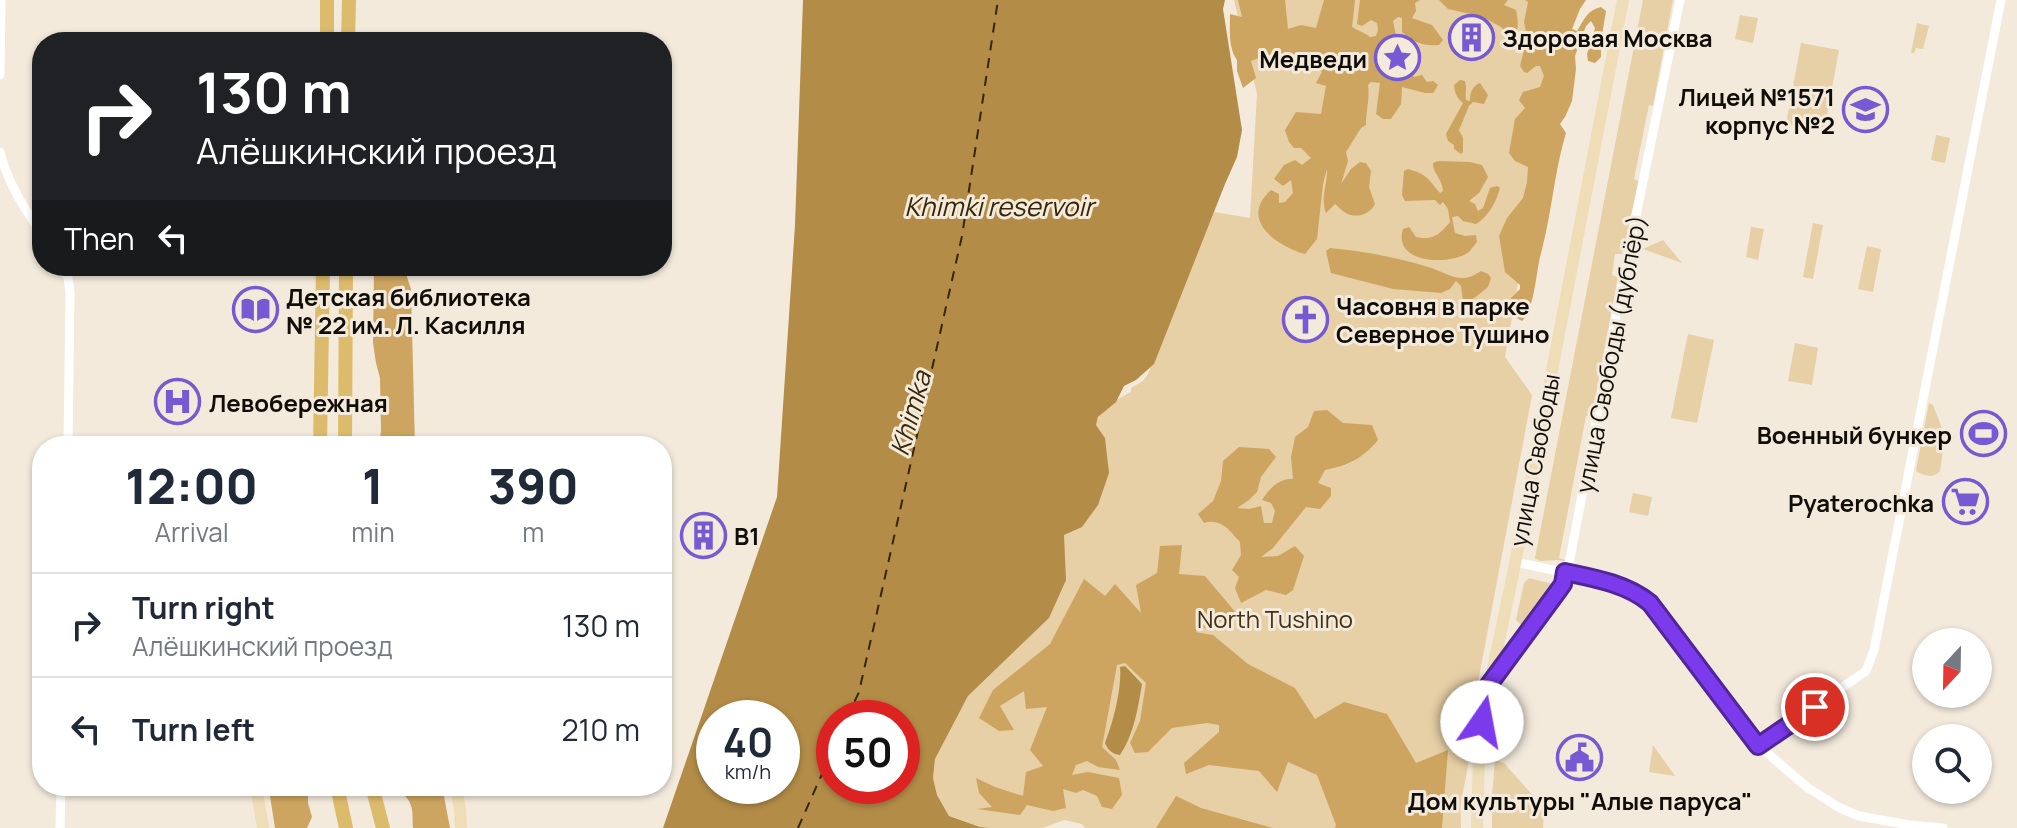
<!DOCTYPE html>
<meta charset="utf-8">
<style>
body{margin:0;font-family:Manrope,sans-serif;background:#f6f6f7;color:#1f2937;height:100vh;display:flex;flex-direction:column;font-size:30px;white-space:nowrap}
*{box-sizing:border-box;margin:0}
p{font-size:26px;color:#747a83}
.icon{flex:none;width:44px;height:44px;fill:none;stroke:currentColor;stroke-width:2;stroke-linecap:round;stroke-linejoin:round}
.map{position:relative;flex:1;overflow:hidden}
.details{position:absolute;left:32px;top:436px;width:640px;height:360px;display:flex;flex-direction:column;background:#fff;border-radius:32px;box-shadow:0 2px 6px #0004}
.details>*{flex:none}
.top-card{position:absolute;left:32px;top:32px;width:640px;height:244px;border-radius:32px;box-shadow:0 2px 6px #0004;background:#202124;color:#fff;overflow:hidden}
.needle{width:52px;rotate:202deg}
.tools{position:absolute;left:1912px;top:628px;display:grid;gap:16px}
.tools a{display:grid;place-items:center;width:80px;height:80px;border-radius:50%;background:#fff;box-shadow:0 2px 6px #0004;font-size:40px}
.speed{position:absolute;left:696px;top:700px;display:flex;gap:16px;font-size:40px;font-weight:700;text-align:center}
.speed>*{display:grid;place-content:center;width:104px;height:104px;border-radius:50%;background:#fff;box-shadow:0 2px 6px #0004;line-height:1}
.speed small{font-size:20px;font-weight:400}
.speed .limit{border:12px solid #d22;background:#fff;color:#111}
.pin{position:absolute;display:grid;place-items:center;width:68px;height:68px;color:#fff;margin:-34px;border:4px solid #fff;border-radius:50%;box-shadow:0 2px 8px #0007}
.me{position:absolute;width:88px;margin:-44px;rotate:12deg;stroke-linejoin:round;filter:drop-shadow(0 0 6px #0008)}
.turn{display:flex;align-items:center;gap:28px;height:168px;padding:0 32px;font-size:36px}
.turn .icon{width:104px;height:104px;stroke-width:2.5}
.turn b{display:block;font-size:56px;line-height:68px}
.then{display:flex;align-items:center;height:76px;padding:0 32px;background:#0003;gap:16px;font-size:30px}
.eta{display:flex;justify-content:space-evenly;align-items:center;height:136px;text-align:center}
.eta b{font-size:48px;font-weight:800;line-height:56px}
ul{padding:0;list-style:none}
li{display:flex;align-items:center;gap:24px;height:104px;padding:0 32px;border-top:2px solid #e0e1e3}
li div{flex:1}
li b{display:block;font-size:30px}
li em{font-style:normal}
.map>svg:first-child{display:block}
.green{fill:#e7cfa6}
.forest{fill:#cda560}
.water{fill:#b38c47;fill-rule:evenodd}
.lines{fill:none;stroke-linecap:round;stroke-linejoin:round}
.ferry{stroke:#372606;stroke-width:2;stroke-dasharray:10 8;stroke-linecap:butt}
.street{stroke:#fff;stroke-width:9}
.secondary{stroke:#eeddb6;stroke-width:12}
.primary{stroke:#dcbb6d;stroke-width:14}
.route-casing{stroke:#51269a;stroke-width:20}
.route{stroke:#7c3aed;stroke-width:14}
.labels{text-anchor:middle;dominant-baseline:central;stroke-width:6;stroke-linejoin:round;paint-order:stroke}
.poi-label{font-size:24px;font-weight:bold;fill:#110e09;stroke:#f3eadc;text-anchor:start}
.street-label{font-size:24px;fill:#110e09;stroke:#f3eadc}
.park-label{font-size:24px;fill:#423113;stroke:#f3eadc}
.water-label{font-size:26px;font-style:italic;fill:#372606;stroke:#f3eadc}
</style>
<div class="map">
<svg width="2017" height="828" viewBox="0 0 2017 828">
<rect width="100%" height="100%" fill="#f3eadc"/>
<g class="green">
<path d="M1234,0H1572L1549,109L1505,357L1532,395L1473,709L1467,712L1465,722C1477,739 1464,782 1461,803C1460,811 1461,820 1461,828H1085L1082,824L1064,820L1043,828H990L980,827L949,816L937,795L933,778L935,759L968,696L1049,618L1064,554V535L1105,438L1096,425C1099,410 1117,399 1131,392V388L1143,381L1148,374L1214,212L1250,218L1257,94Z"/>
<path d="M1643,0H1673L1653,106L1649,105L1634,179L1639,181L1622,254H1615L1612,275L1618,277L1592,416H1586L1559,558L1565,560V561L1557,560L1540,561L1535,558Z"/>
<path d="M1740,15L1758,18L1753,43L1735,39Z"/>
<path d="M1917,23L1929,26L1923,49L1916,48L1914,53H1911Z"/>
<path d="M1801,43L1839,50L1824,132L1786,124Z"/>
<path d="M1936,135L1950,138L1945,163L1931,160Z"/>
<path d="M1813,223L1823,225L1813,279L1803,277Z"/>
<path d="M1751,227L1764,229L1758,260L1746,257Z"/>
<path d="M1663,240L1682,263L1643,249Z"/>
<path d="M1867,246L1881,249L1873,292L1858,289Z"/>
<path d="M1688,334L1714,340L1697,423L1671,418Z"/>
<path d="M1795,343L1818,348L1812,385L1788,381Z"/>
<path d="M1929,403L1933,405L1945,436L1940,471C1933,479 1924,476 1916,471Z"/>
<path d="M1633,493L1652,497L1648,516L1629,512Z"/>
<path d="M1529,578L1556,585L1526,625H1521L1516,620L1524,583Z"/>
<path d="M1653,745L1675,776L1649,772Z"/>
<path d="M1495,760L1504,763L1544,808L1543,828H1492V796Z"/>
</g>
<g class="forest">
<path d="M1238,0H1285L1288,29L1301,25L1316,28L1324,0H1355L1352,27C1358,31 1364,32 1370,37L1376,36L1378,30L1377,23L1371,20L1362,26L1357,24L1360,0H1420L1415,3L1416,11L1412,18L1432,25L1443,40L1439,45C1423,46 1414,43 1402,32V18L1398,17L1393,21L1396,35L1399,42C1395,51 1387,55 1385,64L1390,65L1401,53L1406,57L1410,55L1413,57L1411,73L1414,77L1422,75L1427,82L1433,81L1438,85L1433,93H1425L1402,87L1401,104L1391,119H1383L1376,114L1380,83L1371,82L1368,85C1370,99 1366,110 1366,125L1361,128L1346,152L1348,161L1341,184L1351,169L1360,162L1366,163L1371,171L1369,187L1375,204C1370,214 1357,219 1346,213C1342,211 1339,207 1335,204L1326,213C1320,200 1328,182 1327,169L1323,184L1317,239L1305,254C1277,246 1238,220 1271,190L1279,194V203L1285,202L1293,193L1291,180L1283,186L1274,179L1284,165L1295,160L1302,165L1311,158L1301,148H1294L1289,142L1285,130L1296,112L1321,114L1326,86L1316,83L1322,72C1300,49 1280,50 1251,61L1256,78L1243,88L1237,71V60C1228,48 1230,29 1230,14L1242,17Z"/>
<path d="M1439,0H1508L1504,5L1516,10C1518,20 1519,28 1515,37L1509,36L1501,27L1483,17L1448,9Z"/>
<path d="M1525,0H1586L1580,9L1572,29L1577,31C1584,20 1587,10 1601,7L1606,11L1601,41V57L1595,63L1588,61L1587,54L1595,28L1591,21L1586,26L1575,56L1576,69L1572,101L1565,117L1560,124L1566,133C1556,166 1553,199 1546,232C1544,242 1541,252 1539,262C1536,277 1533,312 1522,321L1515,317L1508,307L1511,298L1520,289V285L1505,272L1499,236L1507,218L1523,198L1527,182L1528,167L1515,161L1509,153L1515,119L1525,108L1519,100L1523,92L1540,87L1544,76L1540,66H1536L1527,73L1524,72L1520,66L1527,37L1524,22L1528,2Z"/>
<path d="M1460,80L1465,81C1467,88 1465,93 1466,100L1470,101C1470,93 1472,86 1480,83L1488,95L1484,104L1473,102L1469,106L1459,130L1463,138V152L1461,154L1454,149V145L1448,141L1446,134L1463,103C1457,98 1455,94 1454,85Z"/>
<path d="M1438,161L1470,162L1482,165L1488,177L1479,193L1469,201L1475,204L1478,211L1483,208L1490,188L1497,186L1500,188C1496,202 1489,216 1476,224L1463,221L1458,216L1452,217L1455,233L1465,236L1476,235L1477,242C1474,245 1472,249 1469,252C1450,266 1392,264 1403,229L1409,227L1416,237C1433,241 1440,234 1450,222L1448,209L1443,202L1440,205L1435,200L1405,201L1402,195L1404,171L1408,169C1427,174 1428,179 1440,193L1443,191C1442,178 1432,172 1433,163Z"/>
<path d="M1330,248C1363,251 1396,257 1428,267C1440,270 1452,279 1464,278C1470,278 1476,274 1481,271L1488,274L1491,278L1488,287L1468,303L1463,301L1461,286L1456,281L1450,289L1441,293L1393,289L1331,273L1326,251Z"/>
<path d="M374,266H407V277L411,289L415,446H382L380,437L381,431L380,378L376,363L373,343Z"/>
<path d="M1327,410L1343,423L1372,425L1378,440C1362,459 1349,465 1325,470L1318,483L1331,488V496L1320,509L1306,507L1273,548L1261,557L1278,556L1295,546L1304,556L1293,590L1286,595L1266,590L1241,603L1235,588L1239,577L1232,570L1241,555L1240,542C1229,530 1221,518 1204,523L1198,514L1213,501L1221,481L1223,461L1239,447L1269,449L1276,457L1261,477L1257,492L1249,500L1237,508L1249,509L1261,506L1264,523H1272L1275,511L1271,503L1262,500C1270,488 1279,478 1293,479L1291,457L1295,437L1308,427L1314,411Z"/>
<path d="M1182,545L1179,574L1205,576L1237,614L1195,632L1213,635L1248,664L1295,688L1315,719L1344,702L1387,714L1416,763L1448,750L1442,828H1335L1336,825L1317,775L1288,762L1277,792L1259,771L1209,765L1186,774L1184,763L1219,732V725L1207,723L1172,728L1148,752L1135,753L1130,743L1140,721L1146,683L1125,663L1117,665L1102,747L1116,760L1120,770L1098,767L1087,761L1076,765L1072,775L1088,772L1119,778L1122,795L1112,809L1102,807L1097,796L1083,790L1076,793L1063,789L1066,808L1053,811L1027,805L1020,815L977,809L992,807L979,793L976,778L995,787L1023,796L1026,772L1043,766L1030,750L1047,707L1026,709L1024,691L1000,706L1014,730L999,731L979,718L993,690L1050,644L1084,579L1105,596L1115,584L1141,613L1136,585L1157,573L1160,546Z"/>
<path d="M274,786H308V803L312,817L307,828H275L270,796Z"/>
<path d="M396,786H442L450,828H413C412,819 414,810 409,801C405,795 400,793 396,786Z"/>
<path d="M1176,796L1201,808L1273,828H1156Z"/>
</g>
<g class="water">
<path d="M803,0H1225L1223,9L1242,130L1237,157L1225,184L1154,364L1136,380L1124,386L1116,402L1098,417L1096,425L1105,438L1109,473L1098,505L1082,527L1064,535L1066,580L1049,618L968,696L935,759L933,778L937,795L949,816L980,827L990,828H663L777,497L795,225ZM714,718H782V786H714ZM834,718H902V786H834Z"/>
<path d="M1125,666L1142,684C1138,708 1134,734 1120,755C1112,754 1108,750 1105,743C1113,723 1122,688 1120,667Z"/>
</g>
<g class="lines">
<g class="ferry">
<path d="M847,718L859,692L962,236L998,0"/>
<path d="M798,828L834,747"/>
</g>
<g class="street">
<path d="M0,75L1,0"/>
<path d="M0,152C8,183 23,208 42,233"/>
<path d="M63,266L68,278L70,293L68,446"/>
<path d="M1515,562L1604,581L1644,597L1668,624L1751,739L1808,788L1840,808L1859,816L1909,825L1943,828"/>
<path d="M1493,680L1558,591L1563,584L1569,564L1621,289L1680,0"/>
<path d="M1758,746L1866,671L1874,650L2001,0"/>
<path d="M60,828L61,786"/>
</g>
<g class="secondary">
<path d="M256,786L263,828"/>
<path d="M456,786L460,810L461,828"/>
<path d="M1477,828L1479,754L1484,711L1513,574L1623,0"/>
</g>
<g class="primary">
<path d="M327,42V0"/>
<path d="M348,42L349,0"/>
<path d="M320,446L323,266"/>
<path d="M345,446L346,266"/>
<path d="M337,786L346,828"/>
<path d="M372,786L383,828"/>
</g>
</g>
<g class="lines">
<defs>
<path id="route" d="M1482,722L1488,686L1558,591L1563,584L1565,572C1594,578 1627,584 1650,603L1758,746L1815,707"/>
</defs>
<use href="#route" class="route-casing"/>
<use href="#route" class="route"/>
</g>
<defs>
<symbol id="building-ring" viewBox="-11 -11 22 22"><circle r="9.5" fill="#f3eadc" stroke="#7659d3" stroke-width="1.5"/><path d="M-4-6H4V6H1V3H-1V6H-4ZM-2.5-4.3h1.7v1.8h-1.7ZM.8-4.3h1.7v1.8H.8ZM-2.5-1h1.7V.8h-1.7ZM.8-1h1.7V.8H.8Z" fill="#7659d3"/></symbol>
<symbol id="sight-ring" viewBox="-11 -11 22 22"><circle r="9.5" fill="#f3eadc" stroke="#7659d3" stroke-width="1.5"/><path d="M0-6L1.8-2.2L6-1.7L2.9 1.2L3.7 5.4L0 3.3L-3.7 5.4L-2.9 1.2L-6-1.7L-1.8-2.2Z" fill="#7659d3"/></symbol>
<symbol id="school-ring" viewBox="-11 -11 22 22"><circle r="9.5" fill="#f3eadc" stroke="#7659d3" stroke-width="1.5"/><path d="M0-5L7-2L0 1L-7-2ZM-4 1L0 2.5L4 1V4Q0 6-4 4Z" fill="#7659d3"/></symbol>
<symbol id="library-ring" viewBox="-11 -11 22 22"><circle r="9.5" fill="#f3eadc" stroke="#7659d3" stroke-width="1.5"/><path d="M-6-4Q-3-5.5-.7-3.5V5Q-3 3-6 4ZM6-4Q3-5.5 .7-3.5V5Q3 3 6 4Z" fill="#7659d3"/></symbol>
<symbol id="church-ring" viewBox="-11 -11 22 22"><circle r="9.5" fill="#f3eadc" stroke="#7659d3" stroke-width="1.5"/><path d="M-1.2-6h2.4v3.5h3.3v2.4h-3.3V6h-2.4V-.1h-3.3v-2.4h3.3Z" fill="#7659d3"/></symbol>
<symbol id="hospital-ring" viewBox="-11 -11 22 22"><circle r="9.5" fill="#f3eadc" stroke="#7659d3" stroke-width="1.5"/><path d="M-5-5h3v3.5h4V-5h3V5h-3V1.5h-4V5h-3Z" fill="#7659d3"/></symbol>
<symbol id="stadium-ring" viewBox="-11 -11 22 22"><circle r="9.5" fill="#f3eadc" stroke="#7659d3" stroke-width="1.5"/><path d="M0-5a6.5 5 0 1 0 0 10a6.5 5 0 1 0 0-10ZM-3.5-1.8h7v3.6h-7Z" fill="#7659d3"/></symbol>
<symbol id="supermarket-ring" viewBox="-11 -11 22 22"><circle r="9.5" fill="#f3eadc" stroke="#7659d3" stroke-width="1.5"/><path d="M-6-5.5h2.5l.6 2H6L4.5 2H-2.5L-4.4-4H-6ZM-1.5 3.2a1.3 1.3 0 1 0 .1 0ZM3 3.2a1.3 1.3 0 1 0 .1 0Z" fill="#7659d3"/></symbol>
<symbol id="civic-ring" viewBox="-11 -11 22 22"><circle r="9.5" fill="#f3eadc" stroke="#7659d3" stroke-width="1.5"/><path d="M-.6-6.5H3V-4.5H.6V-3L4-1V1h2V6H-6V1h2V-1L-.6-3ZM-1.2 2.5V6h2.4V2.5Z" fill="#7659d3"/></symbol>
</defs>
<g fill-rule="evenodd">
<use href="#building-ring" x="1446" y="12" width="51" height="51"/>
<use href="#sight-ring" x="1372" y="32" width="51" height="51"/>
<use href="#school-ring" x="1840" y="84" width="51" height="51"/>
<use href="#library-ring" x="230" y="284" width="51" height="51"/>
<use href="#church-ring" x="1280" y="294" width="51" height="51"/>
<use href="#hospital-ring" x="152" y="376" width="51" height="51"/>
<use href="#stadium-ring" x="1958" y="408" width="51" height="51"/>
<use href="#supermarket-ring" x="1940" y="476" width="51" height="51"/>
<use href="#building-ring" x="678" y="510" width="51" height="51"/>
<use href="#civic-ring" x="1554" y="732" width="51" height="51"/>
</g>
<g class="labels">
<g class="poi-label">
<text x="1502" y="37">Здоровая Москва</text>
<text x="1367" y="58" text-anchor="end">Медведи</text>
<text x="1835" y="96" text-anchor="end">Лицей №1571<tspan x="1835" dy="28">корпус №2</tspan></text>
<text x="286" y="296">Детская библиотека<tspan x="286" dy="28">№ 22 им. Л. Касилля</tspan></text>
<text x="1336" y="305">Часовня в парке<tspan x="1336" dy="28">Северное Тушино</tspan></text>
<text x="209" y="402">Левобережная</text>
<text x="1952" y="434" text-anchor="end">Военный бункер</text>
<text x="1934" y="502" text-anchor="end">Pyaterochka</text>
<text x="734" y="535">B1</text>
<text x="1580" y="800" text-anchor="middle">Дом культуры "Алые паруса"</text>
</g>
<g class="street-label">
<text transform="translate(1610 354) rotate(-79)">улица Свободы (дублёр)</text>
<text transform="translate(1534 460) rotate(-79)">улица Свободы</text>
</g>
<g class="park-label">
<text x="1275" y="618">North Tushino</text>
</g>
<g class="water-label">
<text x="999" y="206">Khimki reservoir</text>
<text transform="translate(910 413) rotate(-74)">Khimka</text>
</g>
</g>
</svg>
<div class="tools">
<a><svg class="needle" viewBox="-14 -14 28 28"><path d="M0-13l5 13h-10z" fill="#e53935"/><path d="M0 13l5-13h-10z" fill="#747a83"/></svg></a>
<a><svg class="icon" aria-label="search" viewBox="0 0 24 24"><circle cx="10" cy="10" r="6"/><path d="M15 15l6 6"/></svg></a>
</div>
<div class="speed"><div>40<small>km/h</small></div><div class="limit">50</div></div>
<div class="pin" style="left:1815px;top:707px;background:#d93025"><svg class="icon" aria-label="arrive" viewBox="0 0 24 24"><path d="M6 21V4h12l-3 4 3 4H6"/></svg></div>
<svg class="me" style="left:1482px;top:722px" viewBox="-20 -20 40 40"><circle r="19" fill="#fff"/><path d="M0-13L10 11 0 6-10 11z" fill="#7c3aed"/></svg>
<div class="top-card">
<div class="turn"><svg class="icon" aria-label="right" viewBox="0 0 24 24"><path d="M7 20v-9h11M14 6l5 5-5 5"/></svg><div><b>130 m</b>Алёшкинский проезд</div></div>
<div class="then">Then<svg class="icon" aria-label="left" viewBox="0 0 24 24"><path d="M17 20v-9H6M10 6l-5 5 5 5"/></svg></div>
</div>
<section class="details">
<div class="eta">
<div><b>12:00</b><p>Arrival</p></div>
<div><b>1</b><p>min</p></div>
<div><b>390</b><p>m</p></div>
</div>
<ul>
<li><svg class="icon" aria-label="right" viewBox="0 0 24 24"><path d="M7 20v-9h11M14 6l5 5-5 5"/></svg><div><b>Turn right</b><p>Алёшкинский проезд</p></div><em>130 m</em></li>
<li><svg class="icon" aria-label="left" viewBox="0 0 24 24"><path d="M17 20v-9H6M10 6l-5 5 5 5"/></svg><div><b>Turn left</b></div><em>210 m</em></li>
</ul>
</section>
</div>
